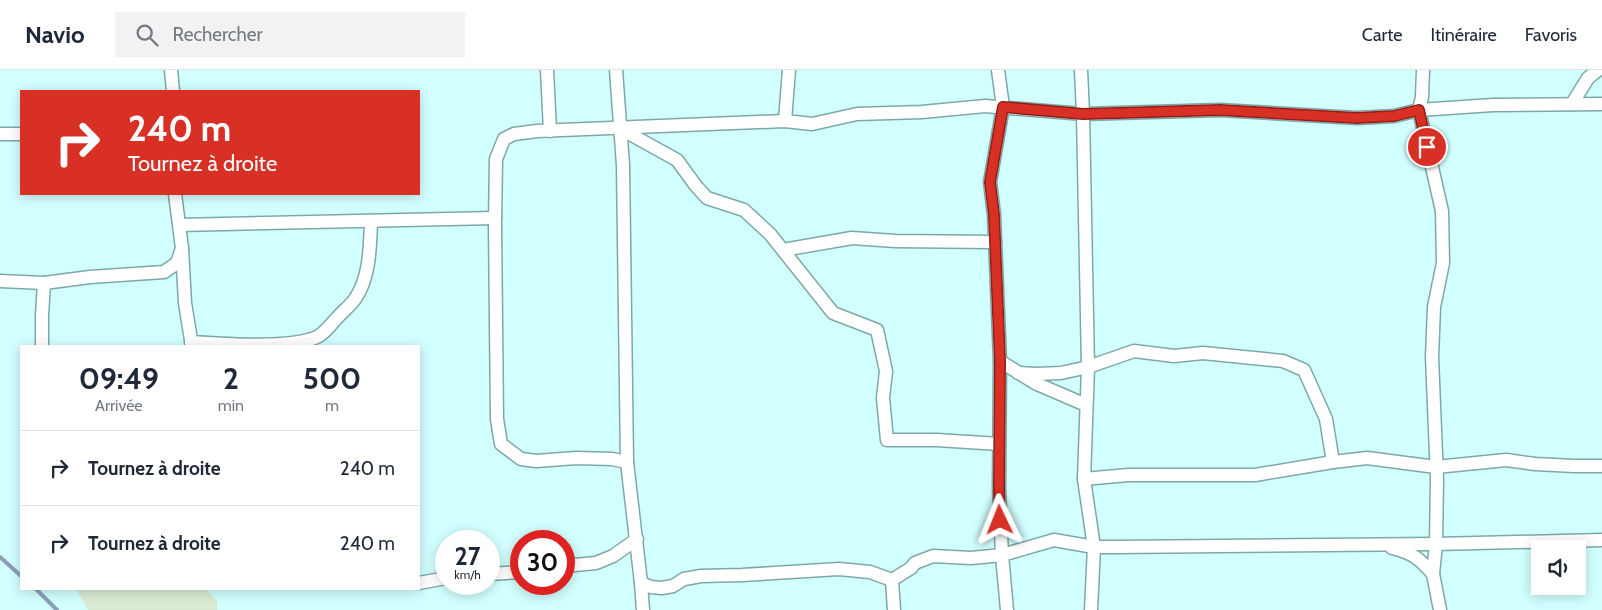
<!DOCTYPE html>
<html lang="fr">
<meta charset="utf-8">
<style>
body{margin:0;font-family:Cabin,sans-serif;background:#f2f2f3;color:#1f2937;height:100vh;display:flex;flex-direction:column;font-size:19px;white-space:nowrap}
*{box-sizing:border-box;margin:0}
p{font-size:16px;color:#747a83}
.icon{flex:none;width:28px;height:28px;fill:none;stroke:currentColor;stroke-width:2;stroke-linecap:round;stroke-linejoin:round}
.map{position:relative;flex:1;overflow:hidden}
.sheet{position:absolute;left:20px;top:275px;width:400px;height:245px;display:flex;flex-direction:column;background:#fff;border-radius:0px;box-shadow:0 2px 12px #0003}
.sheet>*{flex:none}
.banner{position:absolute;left:20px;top:20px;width:400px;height:105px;border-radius:0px;box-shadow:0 2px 12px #0003;background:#d93025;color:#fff;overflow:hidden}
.controls{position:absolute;left:1531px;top:470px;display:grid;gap:10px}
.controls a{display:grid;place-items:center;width:55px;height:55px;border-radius:0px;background:#fff;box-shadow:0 2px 12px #0003;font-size:25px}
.speed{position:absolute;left:435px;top:460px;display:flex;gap:10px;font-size:25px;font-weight:700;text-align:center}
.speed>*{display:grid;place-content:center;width:65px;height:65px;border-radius:50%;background:#fff;box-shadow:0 2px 12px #0003;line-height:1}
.speed small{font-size:12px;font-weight:400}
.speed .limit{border:8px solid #d22;background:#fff;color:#111}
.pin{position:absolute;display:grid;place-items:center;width:42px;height:42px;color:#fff;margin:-21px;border:2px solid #fff;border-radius:50%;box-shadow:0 1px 5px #0007}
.me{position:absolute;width:55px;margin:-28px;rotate:358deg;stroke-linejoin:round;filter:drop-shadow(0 0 4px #0008)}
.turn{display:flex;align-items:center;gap:18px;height:105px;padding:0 25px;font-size:22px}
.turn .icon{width:65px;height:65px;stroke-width:2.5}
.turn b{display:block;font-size:35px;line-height:42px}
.eta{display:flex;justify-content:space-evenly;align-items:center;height:85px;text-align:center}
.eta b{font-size:30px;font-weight:700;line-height:35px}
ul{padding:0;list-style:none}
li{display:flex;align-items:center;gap:15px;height:75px;padding:0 25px;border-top:1px solid #e0e1e3}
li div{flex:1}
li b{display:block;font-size:19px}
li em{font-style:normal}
header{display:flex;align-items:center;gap:30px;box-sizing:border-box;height:70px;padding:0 25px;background:#fff;border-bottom:1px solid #e0e1e3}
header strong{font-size:24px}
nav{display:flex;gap:28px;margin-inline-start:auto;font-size:18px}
.search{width:350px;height:45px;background:#f2f2f3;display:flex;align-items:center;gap:12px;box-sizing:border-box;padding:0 18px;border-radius:0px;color:#747a83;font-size:19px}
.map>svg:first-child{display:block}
.green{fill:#d9ead3}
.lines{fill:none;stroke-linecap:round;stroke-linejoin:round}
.stream{stroke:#8b9eb7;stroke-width:4}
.street-casing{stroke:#7ea8a8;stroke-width:15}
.street{stroke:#fff;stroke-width:12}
.route-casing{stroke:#8d1f18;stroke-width:12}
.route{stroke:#d93025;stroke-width:9}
</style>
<header>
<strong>Navio</strong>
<div class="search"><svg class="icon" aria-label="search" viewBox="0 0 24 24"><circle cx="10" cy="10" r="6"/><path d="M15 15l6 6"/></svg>Rechercher</div>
<nav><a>Carte</a><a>Itinéraire</a><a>Favoris</a></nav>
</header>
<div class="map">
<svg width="1602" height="540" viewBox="0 0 1602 540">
<rect width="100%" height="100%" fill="#d2ffff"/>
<path class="green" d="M76,519H206L217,531V540H88Z"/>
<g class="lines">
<g class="stream">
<path d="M0,487L21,506"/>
<path d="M36,519L57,540"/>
</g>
<defs>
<g id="street">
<path d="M171,0L173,21"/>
<path d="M547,0L550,61"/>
<path d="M616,0L623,95L627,392L641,513L643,540"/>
<path d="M998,0L1003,37L990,112L994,145L1000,291L999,418L1002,485L1007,540"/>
<path d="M1081,0L1083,44L1088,297L1084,409L1094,477L1091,540"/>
<path d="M1423,0L1422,27L1419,40L1442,141L1443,193L1434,237L1432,287L1437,409L1436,474L1433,504L1440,540"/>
<path d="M1572,34L1588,8L1598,0"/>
<path d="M785,51L789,0"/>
<path d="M619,58L677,90L696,116L707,128L744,140L770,164L833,243L877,260L886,301L883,328L887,370H937L999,374"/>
<path d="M0,64H21"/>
<path d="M175,124L182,178L185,233L192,276"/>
<path d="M180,155L495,148"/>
<path d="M783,180L852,168L895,171L995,172"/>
<path d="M0,211L44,213L90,207L164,202L177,193L182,178"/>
<path d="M191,272C222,274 290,279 317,267C324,264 331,254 337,248C342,242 350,236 355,229C370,208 370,176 371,151"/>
<path d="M42,276V245L44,213"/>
<path d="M1000,291L1035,313L1086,335"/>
<path d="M1018,303L1037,304L1061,303L1088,297L1134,281L1174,286L1203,283L1283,291L1304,300L1326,349L1333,392"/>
<path d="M627,392L612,389L576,388L536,391L521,389L501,374L497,349L495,155L496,89L504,69L514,64L537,61L785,51L812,54L857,44L922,42L985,36L1083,44L1220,40L1357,48L1394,46L1419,40L1493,35L1602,34"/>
<path d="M1084,409L1128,405H1255L1333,392L1367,388L1436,397L1506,390L1535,394L1574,396H1602"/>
<path d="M1392,478C1413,483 1420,489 1433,504"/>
<path d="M564,496L596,493L613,486L637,469"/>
<path d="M489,504L521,502"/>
<path d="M892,510L894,540"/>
<path d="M419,513L446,508"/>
<path d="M641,513L651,517L662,518L673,516L684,509L701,506L742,505L839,499L870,502L892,510L911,498L915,493L933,486L971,488L1002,485L1054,470L1094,477H1118L1436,474L1602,470"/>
</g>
</defs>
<use href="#street" class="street-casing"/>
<use href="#street" class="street"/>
</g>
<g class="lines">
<defs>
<path id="route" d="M1000,450L999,418L1000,291L994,145L990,112L1003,37L1083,44L1220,40L1357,48L1394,46L1419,40L1427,77"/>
</defs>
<use href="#route" class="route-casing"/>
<use href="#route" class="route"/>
</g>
</svg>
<div class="controls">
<a><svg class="icon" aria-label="sound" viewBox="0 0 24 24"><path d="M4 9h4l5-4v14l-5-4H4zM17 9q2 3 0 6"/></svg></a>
</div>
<div class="speed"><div>27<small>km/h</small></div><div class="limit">30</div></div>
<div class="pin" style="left:1427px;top:77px;background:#d93025"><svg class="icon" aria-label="arrive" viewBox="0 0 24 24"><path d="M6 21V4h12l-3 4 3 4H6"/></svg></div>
<svg class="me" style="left:1000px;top:450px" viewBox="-20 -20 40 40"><path d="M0-17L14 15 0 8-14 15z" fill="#d93025" stroke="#fff" stroke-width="4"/></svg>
<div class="banner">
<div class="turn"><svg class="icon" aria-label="right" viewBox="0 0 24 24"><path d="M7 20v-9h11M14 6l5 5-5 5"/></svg><div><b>240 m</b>Tournez à droite</div></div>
</div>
<section class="sheet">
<div class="eta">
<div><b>09:49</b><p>Arrivée</p></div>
<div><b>2</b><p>min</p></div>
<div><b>500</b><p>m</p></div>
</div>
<ul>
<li><svg class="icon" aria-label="right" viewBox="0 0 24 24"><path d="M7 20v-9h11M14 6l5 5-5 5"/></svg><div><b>Tournez à droite</b></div><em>240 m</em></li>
<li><svg class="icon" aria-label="right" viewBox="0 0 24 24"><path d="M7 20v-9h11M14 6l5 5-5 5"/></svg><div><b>Tournez à droite</b></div><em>240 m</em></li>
</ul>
</section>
</div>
